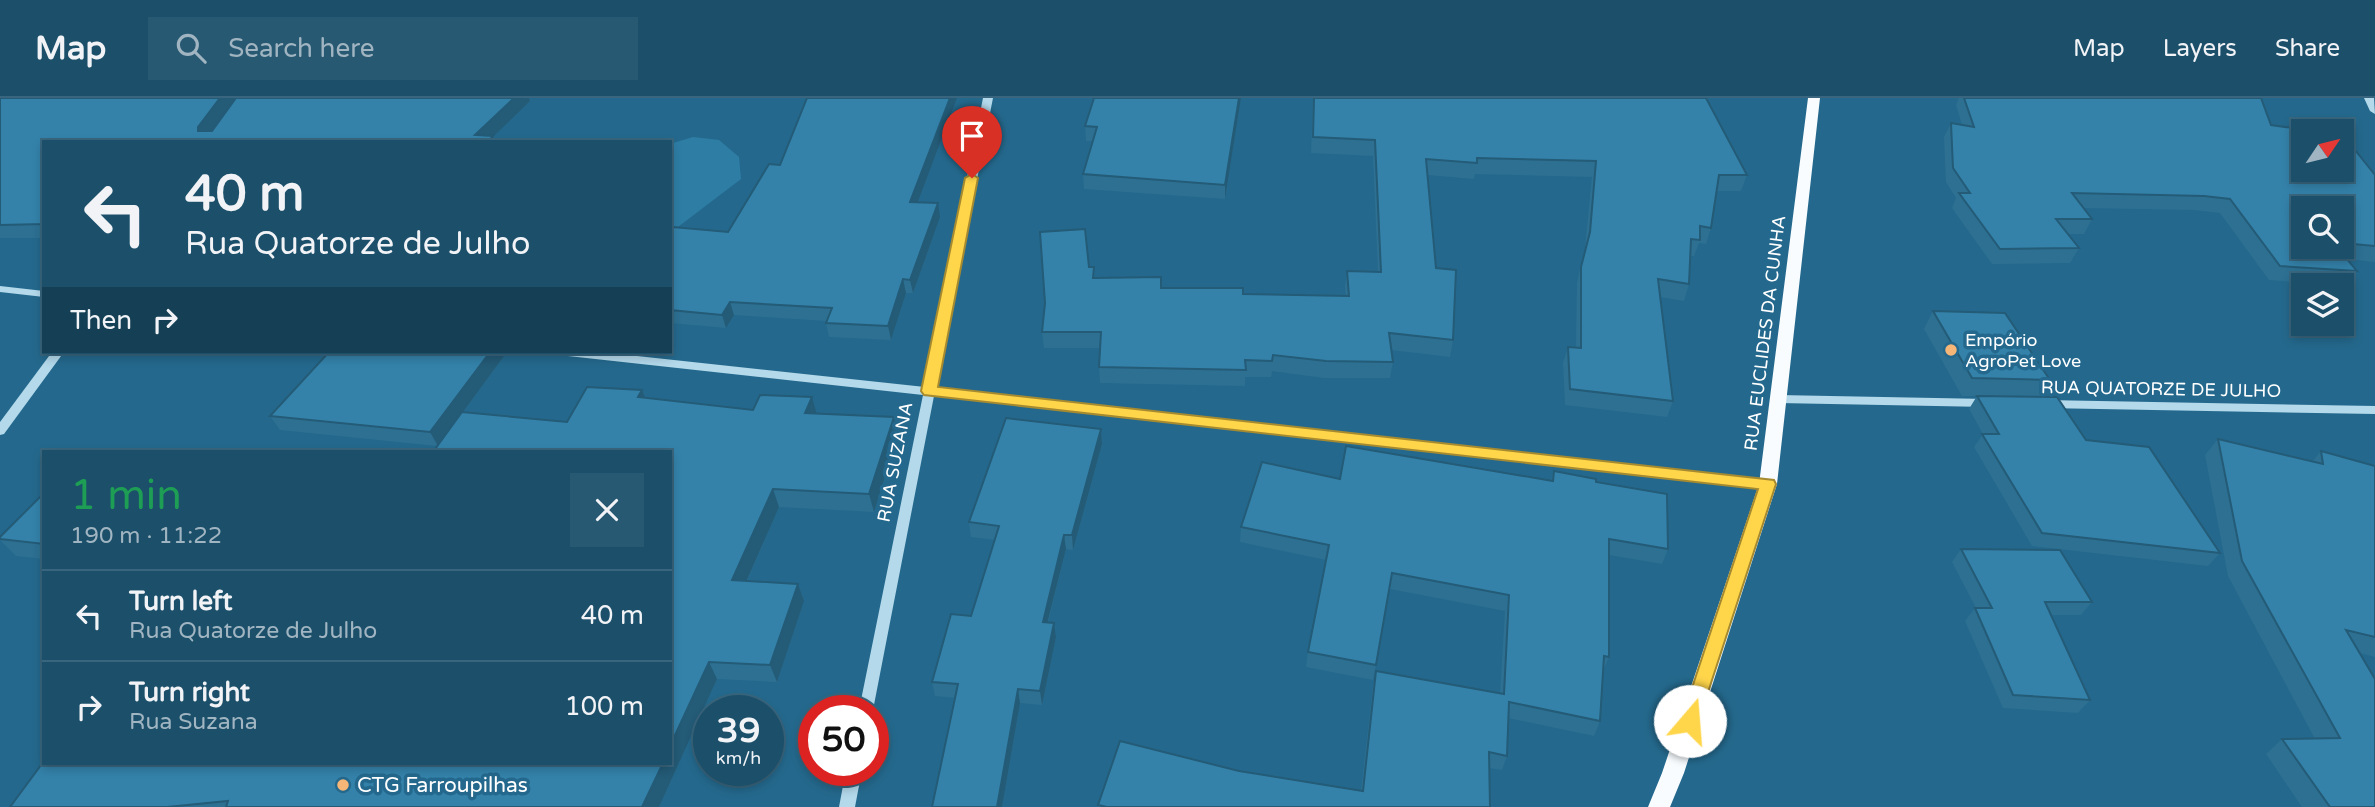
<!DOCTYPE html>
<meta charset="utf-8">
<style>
body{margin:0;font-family:"Varela Round",sans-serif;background:#285972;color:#f1f3f6;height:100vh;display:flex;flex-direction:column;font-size:26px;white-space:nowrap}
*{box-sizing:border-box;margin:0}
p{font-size:23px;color:#a0b5c1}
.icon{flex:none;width:38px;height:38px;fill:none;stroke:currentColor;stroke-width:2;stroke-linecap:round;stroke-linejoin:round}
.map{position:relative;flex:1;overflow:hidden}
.sheet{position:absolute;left:42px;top:352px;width:630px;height:315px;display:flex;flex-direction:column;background:#1b4f6a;border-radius:0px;box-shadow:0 4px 10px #0003,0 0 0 2px #39667e}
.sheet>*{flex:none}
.hud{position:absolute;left:42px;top:42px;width:630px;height:214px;border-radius:0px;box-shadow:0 4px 10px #0003,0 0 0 2px #39667e;background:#1b4f6a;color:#f1f3f6;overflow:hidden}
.needle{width:46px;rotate:55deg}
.fabs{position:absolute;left:2291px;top:21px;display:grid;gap:14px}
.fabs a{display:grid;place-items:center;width:63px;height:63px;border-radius:0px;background:#1b4f6a;box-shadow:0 4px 10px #0003,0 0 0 2px #39667e;font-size:35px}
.speed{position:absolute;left:693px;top:597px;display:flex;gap:14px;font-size:35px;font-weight:700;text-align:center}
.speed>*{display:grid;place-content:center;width:91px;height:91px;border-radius:50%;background:#1b4f6a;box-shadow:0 4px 10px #0003,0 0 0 2px #39667e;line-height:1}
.speed small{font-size:18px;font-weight:400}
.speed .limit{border:10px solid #d22;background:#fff;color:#111}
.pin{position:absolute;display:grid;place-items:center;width:60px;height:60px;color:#fff;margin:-72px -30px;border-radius:50% 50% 50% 0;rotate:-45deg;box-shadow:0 0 7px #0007}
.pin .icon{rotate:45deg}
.me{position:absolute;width:77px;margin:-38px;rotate:18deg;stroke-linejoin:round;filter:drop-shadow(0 0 5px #0008)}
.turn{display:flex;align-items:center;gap:24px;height:147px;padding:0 28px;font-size:32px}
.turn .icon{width:91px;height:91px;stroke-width:2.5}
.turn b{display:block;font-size:49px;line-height:60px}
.then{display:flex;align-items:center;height:66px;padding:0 28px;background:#0003;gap:14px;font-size:26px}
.round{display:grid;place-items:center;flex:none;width:74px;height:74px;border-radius:0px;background:#285972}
.summary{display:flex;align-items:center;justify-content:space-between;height:119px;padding:0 28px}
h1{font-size:42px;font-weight:600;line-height:52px;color:#1e9e55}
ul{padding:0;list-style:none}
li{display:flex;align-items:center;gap:21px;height:91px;padding:0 28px;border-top:2px solid #39667e}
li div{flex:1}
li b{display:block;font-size:26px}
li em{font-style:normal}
header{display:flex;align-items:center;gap:42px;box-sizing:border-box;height:98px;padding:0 35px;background:#1b4f6a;border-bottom:2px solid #39667e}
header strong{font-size:33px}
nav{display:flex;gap:38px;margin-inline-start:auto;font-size:24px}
.search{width:490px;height:63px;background:#285972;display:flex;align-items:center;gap:18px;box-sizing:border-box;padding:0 24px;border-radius:0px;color:#a0b5c1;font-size:26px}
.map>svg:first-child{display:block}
.green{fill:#2e7da5}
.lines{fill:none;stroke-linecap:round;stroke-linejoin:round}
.minor{fill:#b3d9eb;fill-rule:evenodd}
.major{fill:#f8fcff;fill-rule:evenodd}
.wall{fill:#2d7092;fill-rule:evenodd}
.shaded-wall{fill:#245b77}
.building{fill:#3482aa;stroke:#245b77;stroke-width:2}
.route{fill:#ffd54a;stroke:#a68a30;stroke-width:2}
.poi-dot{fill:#f6b677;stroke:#24698d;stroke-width:2.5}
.labels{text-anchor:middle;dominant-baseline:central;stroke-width:7;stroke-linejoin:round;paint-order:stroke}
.street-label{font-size:18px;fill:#fff;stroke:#24698d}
.poi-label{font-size:18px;fill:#fff;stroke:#24698d;text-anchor:start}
.near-poi-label{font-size:21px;fill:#fff;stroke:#24698d;text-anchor:start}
</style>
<header>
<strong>Map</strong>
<div class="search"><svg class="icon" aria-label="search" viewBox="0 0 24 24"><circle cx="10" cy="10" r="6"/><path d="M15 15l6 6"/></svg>Search here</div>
<nav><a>Map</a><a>Layers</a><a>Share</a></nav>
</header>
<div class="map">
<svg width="2375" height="709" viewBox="0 0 2375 709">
<rect width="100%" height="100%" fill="#24698d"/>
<path class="green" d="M693,39L719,42L739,59L741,81L670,135V46Z"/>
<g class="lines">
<g class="minor">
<path d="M983,0H993L936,290L1768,381L1772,383L1774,386L1772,389L1768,391L934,298L873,612H859L923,297L568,258L562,254H600L925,289Z"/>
<path d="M2364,0H2374L2375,16L2370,13Z"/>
<path d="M0,188L44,193V199L0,194Z"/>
<path d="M52,254H64L4,336L0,337V324Z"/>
<path d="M1778,297L1988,301L1994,305L1988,309L1778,305L1772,301Z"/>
<path d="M2045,302L2375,308V316L2045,310L2039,306Z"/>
<path d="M846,672H862L855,709H839Z"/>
</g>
<path class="major" d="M1808,0H1820L1777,386L1684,675L1670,709H1648L1662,675L1759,386Z"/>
</g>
<g class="wall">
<path d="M0,0H529L530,3L493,39L495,44H44V140H0Z"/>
<path d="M807,0H957L918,104L940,119L913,195H906L891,242L829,239L826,225V223L734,217L726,230L670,225V134H728L780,67Z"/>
<path d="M1094,0H1241L1225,101L1084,91L1083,76L1093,43H1086L1085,28Z"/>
<path d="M1313,0L1747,77L1741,93H1717L1711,130L1706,146L1699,145L1694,158H1690L1689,186L1684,203L1660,199L1673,303L1667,319L1565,307L1563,265L1568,249L1576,250L1577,185L1585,150L1592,79L1475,76L1474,81L1428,77L1436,170L1453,242L1450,259L1391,252L1393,264L1390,280H1324L1272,273L1271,279H1245V288L1100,285L1099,269L1100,250H1044L1042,234L1089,169L1094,180L1161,190L1243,196L1346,198L1345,189L1347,173H1378L1373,58L1311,55Z"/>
<path d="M1959,0H2261L2271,27L2375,77V164L2347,161L2357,173L2345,188L2269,182L2220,115L2194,112L2083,110L2092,121L2084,136H2067L2079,150L2070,165L1992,166L1952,110L1956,100L1946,84L1944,39L1951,25L1962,27L1956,7ZM2342,110V149H2303Z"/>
<path d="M1933,213L2050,282L2039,299L2086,342L2220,455L2208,468L2032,448L1974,349L1983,336L1969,311L1977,298H1962L1924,231Z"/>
<path d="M329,254H507L463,314L567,324L642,292L645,300L753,312L894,319L898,337L874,414L779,409L747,483L798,486L804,503L777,584L717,581L659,709H10L670,665V354L437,348L280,332L270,318Z"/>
<path d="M1101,331L1102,346L1073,452L1066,451L1048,525H1054L1056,539L1042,607L1020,605L1002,709H932L956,600L935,598L932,584L971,518L995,442L971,439L969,424Z"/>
<path d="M2218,341L2312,364L2321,353L2375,368V559L2360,555L2375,709H2302L2266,656L2282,641H2315L2228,478L2205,357Z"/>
<path d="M1554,373L1596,384L1668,451L1662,466L1609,457V559L1603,573L1600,623L1594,638L1508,620L1507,658L1502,672L1489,670L1490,709H1098V707L1239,673L1361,693L1373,588L1376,573L1500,596L1505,513L1390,491L1373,582L1306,569L1308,554L1326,462L1240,444L1241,429L1340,381L1551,383Z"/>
<path d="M44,395V461L16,458L0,442V439Z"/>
<path d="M1961,451L2092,504L2081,517H2051L2090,602L2078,615L2003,610L1965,523L1975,510H1976L1952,464Z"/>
</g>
<g class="shaded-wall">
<path d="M220,0H237L207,41L198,33V29Z"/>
<path d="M514,0H529L530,3L493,39L495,44H488L475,37Z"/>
<path d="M950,0H957L913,117L910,104Z"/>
<path d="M1239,0H1241L1225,101V87Z"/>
<path d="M938,105L940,119L913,195L910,182Z"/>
<path d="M903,181L906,195L891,242L888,228Z"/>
<path d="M730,204L734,217L726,230L722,217Z"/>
<path d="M490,254H507L438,348L430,334Z"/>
<path d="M642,292L649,310L638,299Z"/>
<path d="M812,299L817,317L805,315Z"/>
<path d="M894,319L898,337L874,414L869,396Z"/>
<path d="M1101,331L1102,346L1073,452L1072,437Z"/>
<path d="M773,391L779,409L739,500L732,482Z"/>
<path d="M1064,437L1066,451L1044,538L1043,524Z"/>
<path d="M798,486L804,503L777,584L770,567Z"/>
<path d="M1054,525L1056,539L1042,607L1040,593Z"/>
<path d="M709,564L717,581L659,709H642L663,665H670V648Z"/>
<path d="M1018,591L1020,605L1002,709H997Z"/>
</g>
<g class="building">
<path d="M0,0H220L198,29V33H212L236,0H514L475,37L493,38L488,44H285L288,41H161L158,44H44V126L0,127Z"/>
<path d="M807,0H950L910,104L938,105L910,182L903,181L888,228L826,225L832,210L730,204L722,217L670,212V134L673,129L728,134L769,66L780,67Z"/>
<path d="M1094,0H1239L1225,87L1083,76L1097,29L1085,28Z"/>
<path d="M1314,0H1706L1747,77H1719L1711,130L1700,128V142L1691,141L1689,186L1658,181L1673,303L1570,291L1568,249L1581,250V169L1590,134L1596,63L1477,60V65L1426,61L1436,170L1456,172L1453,242L1389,235L1393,264L1326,263L1273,257L1272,263L1245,262L1246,272L1099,269L1101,234H1042L1045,205L1040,134L1085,131L1089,169H1094L1093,180L1161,179V190H1243V196L1349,198L1347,173L1381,174L1375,42L1313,39Z"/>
<path d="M1964,0H2261L2271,27L2314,33H2303V72H2342V37H2343L2375,77V148L2342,145V110H2303V149H2337L2357,173L2280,168L2230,101L2204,98L2072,95L2092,121H2056L2079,150L2000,151L1959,95H1970L1953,70L1951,25L1974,29Z"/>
<path d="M1933,213L2005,215L2050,282L1972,280Z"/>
<path d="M329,254H490L430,334L270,318Z"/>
<path d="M587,289L642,292L638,299L753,312L760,297L812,299L805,315L894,319L869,396L773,391L732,482L798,486L770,567L709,564L670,648V354H433L462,314L567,324Z"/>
<path d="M1977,298L2057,299L2086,342L2149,349L2220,455L2042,435L1982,336H1999Z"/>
<path d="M1006,320L1101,331L1072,437H1064L1043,524L1054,525L1040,593L1018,591L997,709H932L958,586L932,584L951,516L971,518L999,428L969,424Z"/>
<path d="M2218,341L2323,366L2321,353L2375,368V539L2346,532L2375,581V709H2330L2282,641L2340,640L2242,463Z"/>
<path d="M1346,348L1553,383L1554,373L1596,381V384L1667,396L1668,451L1609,441V559L1604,558L1600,623L1509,604L1507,658L1489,654L1490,709H1107L1098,707L1120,643L1239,673L1363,693L1376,573L1504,596L1509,497L1392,475L1376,567L1308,554L1329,447L1241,429L1262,364L1340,381Z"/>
<path d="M44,395V446L0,441V439Z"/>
<path d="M1961,451L2060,452L2092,504H2045L2090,602L2013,597L1975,510H1992Z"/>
<path d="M44,663V665H663L642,709H226L228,703L167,709H10Z"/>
</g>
<path class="route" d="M972,76L978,80L938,289L1774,382L1776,386L1697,628L1690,631L1684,628L1681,623L1758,391L924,297L921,293L965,80Z"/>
<g class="poi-dot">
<circle cx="1951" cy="252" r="7"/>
<circle cx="343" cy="687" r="7"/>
</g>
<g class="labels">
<g class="street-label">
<text transform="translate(1765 235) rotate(-83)">RUA EUCLIDES DA CUNHA</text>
<text transform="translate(2161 291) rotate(1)">RUA QUATORZE DE JULHO</text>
<text transform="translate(895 364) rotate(-79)">RUA SUZANA</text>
</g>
<g class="poi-label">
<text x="1965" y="242">Empório<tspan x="1965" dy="21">AgroPet Love</tspan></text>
</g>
<g class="near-poi-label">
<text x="357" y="687">CTG Farroupilhas</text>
</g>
</g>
</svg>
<div class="fabs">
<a><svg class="needle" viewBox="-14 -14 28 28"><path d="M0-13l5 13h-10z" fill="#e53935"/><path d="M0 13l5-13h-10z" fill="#a0b5c1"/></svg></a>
<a><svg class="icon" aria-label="search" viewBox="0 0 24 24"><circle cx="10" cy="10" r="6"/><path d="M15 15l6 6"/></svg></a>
<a><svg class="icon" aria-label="layers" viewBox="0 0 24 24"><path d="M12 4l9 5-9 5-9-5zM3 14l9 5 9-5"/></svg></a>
</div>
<div class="speed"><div>39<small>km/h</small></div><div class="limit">50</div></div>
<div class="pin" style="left:972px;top:80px;background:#d93025"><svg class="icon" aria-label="arrive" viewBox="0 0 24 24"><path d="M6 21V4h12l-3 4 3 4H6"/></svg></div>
<svg class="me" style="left:1690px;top:623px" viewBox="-20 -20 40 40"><circle r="19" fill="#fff"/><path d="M0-13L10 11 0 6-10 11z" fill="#ffd54a"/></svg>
<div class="hud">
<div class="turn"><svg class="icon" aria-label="left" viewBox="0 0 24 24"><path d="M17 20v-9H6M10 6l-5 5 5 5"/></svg><div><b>40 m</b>Rua Quatorze de Julho</div></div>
<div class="then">Then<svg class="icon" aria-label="right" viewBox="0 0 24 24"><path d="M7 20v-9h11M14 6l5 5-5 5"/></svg></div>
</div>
<section class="sheet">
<div class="summary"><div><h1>1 min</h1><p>190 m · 11:22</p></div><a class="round"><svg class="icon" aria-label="close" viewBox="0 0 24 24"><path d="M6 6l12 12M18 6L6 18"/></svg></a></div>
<ul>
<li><svg class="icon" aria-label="left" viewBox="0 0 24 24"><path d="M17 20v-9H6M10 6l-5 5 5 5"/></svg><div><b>Turn left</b><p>Rua Quatorze de Julho</p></div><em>40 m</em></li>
<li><svg class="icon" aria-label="right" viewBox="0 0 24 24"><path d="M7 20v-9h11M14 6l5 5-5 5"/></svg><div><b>Turn right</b><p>Rua Suzana</p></div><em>100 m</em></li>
</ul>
</section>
</div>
